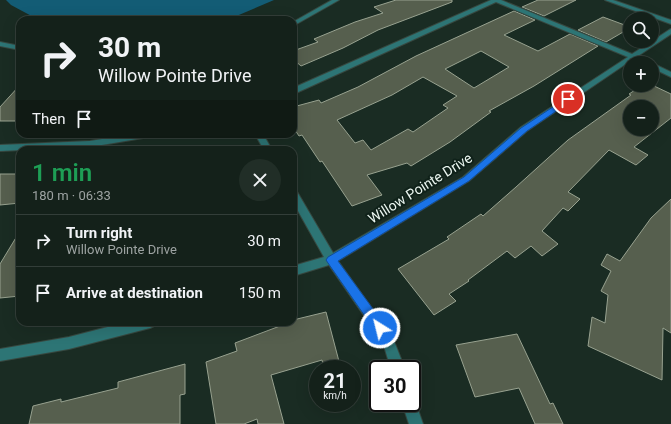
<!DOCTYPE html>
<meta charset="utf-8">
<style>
body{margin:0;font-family:Roboto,sans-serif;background:#212e27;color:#f1f3f6;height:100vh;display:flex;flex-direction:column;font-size:15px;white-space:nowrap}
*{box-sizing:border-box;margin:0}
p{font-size:13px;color:#9da3a2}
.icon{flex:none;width:22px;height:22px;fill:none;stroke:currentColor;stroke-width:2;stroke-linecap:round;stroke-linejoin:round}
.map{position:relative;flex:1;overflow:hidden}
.drawer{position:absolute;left:16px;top:146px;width:281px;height:180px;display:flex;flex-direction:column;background:#14211a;border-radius:12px;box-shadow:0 4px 16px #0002,0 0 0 1px #333e39}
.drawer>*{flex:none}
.top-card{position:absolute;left:16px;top:16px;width:281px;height:122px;border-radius:12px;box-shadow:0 4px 16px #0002,0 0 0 1px #333e39;background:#14211a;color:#f1f3f6;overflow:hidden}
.fabs{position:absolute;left:623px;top:12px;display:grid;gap:8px}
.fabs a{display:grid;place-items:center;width:36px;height:36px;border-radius:50%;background:#14211a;box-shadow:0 4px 16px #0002,0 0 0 1px #333e39;font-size:20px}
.speed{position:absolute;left:309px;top:360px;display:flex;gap:8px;font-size:20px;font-weight:700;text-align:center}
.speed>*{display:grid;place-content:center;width:52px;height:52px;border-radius:50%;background:#14211a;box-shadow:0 4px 16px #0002,0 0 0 1px #333e39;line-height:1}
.speed small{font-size:10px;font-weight:400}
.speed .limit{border:2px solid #111;border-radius:6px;background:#fff;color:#111}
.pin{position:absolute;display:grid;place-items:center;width:34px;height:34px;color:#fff;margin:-17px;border:2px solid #fff;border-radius:50%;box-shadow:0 1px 4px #0007}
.me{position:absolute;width:44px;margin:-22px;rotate:324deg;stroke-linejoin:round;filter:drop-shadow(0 0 3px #0008)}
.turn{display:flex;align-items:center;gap:14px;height:84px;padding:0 16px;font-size:18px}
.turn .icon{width:52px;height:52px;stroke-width:2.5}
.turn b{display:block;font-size:28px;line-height:34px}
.then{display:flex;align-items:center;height:38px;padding:0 16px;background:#0003;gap:8px;font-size:15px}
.round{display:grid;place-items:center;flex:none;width:42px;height:42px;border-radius:21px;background:#212e27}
.headline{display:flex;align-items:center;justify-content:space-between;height:68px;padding:0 16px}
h1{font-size:24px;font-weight:600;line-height:30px;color:#1e9e55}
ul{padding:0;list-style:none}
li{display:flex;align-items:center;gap:12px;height:52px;padding:0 16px;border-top:1px solid #333e39}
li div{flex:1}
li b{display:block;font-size:15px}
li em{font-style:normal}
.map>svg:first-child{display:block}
.water{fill:#135c75}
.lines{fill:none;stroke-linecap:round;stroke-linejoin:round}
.stream{fill:#135c75;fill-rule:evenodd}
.building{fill:#565f4e;stroke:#98a290;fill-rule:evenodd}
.minor-casing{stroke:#374840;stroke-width:2}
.minor{fill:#2d7575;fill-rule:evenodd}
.route{fill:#1a73e8;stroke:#114b97}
.labels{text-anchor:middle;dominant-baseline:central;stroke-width:4;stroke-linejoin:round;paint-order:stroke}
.street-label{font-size:14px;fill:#ebf6f0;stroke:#10221a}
</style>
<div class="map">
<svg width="671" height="424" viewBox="0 0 671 424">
<rect width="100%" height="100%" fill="#1a2c23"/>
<path class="water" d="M6,0H274L227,20H39L11,5Z"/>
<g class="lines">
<path class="stream" d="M37,13L40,14L27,19L24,18Z"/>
</g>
<g class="building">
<path d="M396,0H452V2L378,30L343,48L301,66L293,59V51L318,42L314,39L355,22L383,13L374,7Z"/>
<path d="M538,0H576L544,16L522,7Z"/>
<path d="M514,11L535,20L504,35L538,51L570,34L598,46L534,86L489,111L491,112L450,142L411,166L407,163L367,175L382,195L352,206L322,161L320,162L302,135L299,136L293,127V107L319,100L321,103L358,87L416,56ZM481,51L509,67L474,88L445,69ZM423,77L457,96L443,105L448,108L413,132L408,129L371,150L363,140L355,143L337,120L392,95Z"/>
<path d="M603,17L630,27V28L606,42L578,30Z"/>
<path d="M20,85V121H0V107Z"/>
<path d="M643,85H652L671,94V118L634,147L648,155L636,165L609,150L568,192L580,199L568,211L563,208L542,231L558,244L542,256L531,246L515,258L507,251L468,280L469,281L449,294L456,301L434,315L398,269L449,239L447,237L481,214L483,216L516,187L568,140L631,95L629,94ZM630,107H652V129H630Z"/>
<path d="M0,174H20V203L0,205Z"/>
<path d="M671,199V333L663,328L662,380L588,346L592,317L605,323L608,295L601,291L611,271L601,265L607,254L620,261L651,218Z"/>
<path d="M20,231V296L0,298V264Z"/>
<path d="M326,312L341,369H324L322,360L271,375L284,424H258L257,419L244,424H216L206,362L237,351L235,343L280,326V324L293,322V320Z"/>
<path d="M517,334L550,404L553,403L563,424H535L519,388L475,397L456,345Z"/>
<path d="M185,364V394L180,395V424H29L33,406L61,399V402L118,388V382Z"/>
</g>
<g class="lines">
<defs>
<g id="minor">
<path d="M332,0H339L293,26V22Z"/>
<path d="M491,0H501L632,54L669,30L671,29V34L638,56L651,63H642L633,59L527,131L469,181L338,261L392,336L405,369H391L383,343L329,265L293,276V266L324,257L293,202V189L296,190L333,253L463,177L521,127L628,57L496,2L296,93H293V88Z"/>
<path d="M605,0H613L671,20V24Z"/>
<path d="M0,42L20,46V50L0,46Z"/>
<path d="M652,63L671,72V77L652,68Z"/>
<path d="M132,134H153L149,137L90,147L0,151V145L90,141Z"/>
<path d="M255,134H263L272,150H264Z"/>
<path d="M127,322H156L154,326L150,328L69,349L0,361V349L69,337Z"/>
<path d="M412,397L414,398L423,424H409L402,403H412Z"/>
</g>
</defs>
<use href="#minor" class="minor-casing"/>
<use href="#minor" class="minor"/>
</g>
<path class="route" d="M568,97L571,98V101L527,131L469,181L338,261L384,324L386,328L384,332L380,334L376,332L328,263L326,260L328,257L464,177L521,128Z"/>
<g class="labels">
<g class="street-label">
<text transform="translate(420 188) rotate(-32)">Willow Pointe Drive</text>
</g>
</g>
</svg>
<div class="fabs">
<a><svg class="icon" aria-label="search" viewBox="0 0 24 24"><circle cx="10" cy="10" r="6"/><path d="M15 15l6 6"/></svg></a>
<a>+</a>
<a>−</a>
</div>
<div class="speed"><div>21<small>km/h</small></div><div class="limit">30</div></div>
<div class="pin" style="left:568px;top:99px;background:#d93025"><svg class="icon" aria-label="arrive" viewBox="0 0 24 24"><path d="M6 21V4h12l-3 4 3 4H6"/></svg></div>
<svg class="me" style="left:380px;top:328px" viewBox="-20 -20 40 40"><circle r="17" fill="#1a73e8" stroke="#fff" stroke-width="3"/><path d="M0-11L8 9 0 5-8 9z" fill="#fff"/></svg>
<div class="top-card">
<div class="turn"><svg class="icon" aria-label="right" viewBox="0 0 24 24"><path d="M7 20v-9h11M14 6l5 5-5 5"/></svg><div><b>30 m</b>Willow Pointe Drive</div></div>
<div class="then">Then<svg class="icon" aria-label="arrive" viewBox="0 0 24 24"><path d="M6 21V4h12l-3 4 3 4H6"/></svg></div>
</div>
<section class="drawer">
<div class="headline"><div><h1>1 min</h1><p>180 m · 06:33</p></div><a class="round"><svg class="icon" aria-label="close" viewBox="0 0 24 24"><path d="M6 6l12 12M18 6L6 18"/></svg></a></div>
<ul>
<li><svg class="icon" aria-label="right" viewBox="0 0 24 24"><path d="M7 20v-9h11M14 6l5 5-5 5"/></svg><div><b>Turn right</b><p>Willow Pointe Drive</p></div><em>30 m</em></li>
<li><svg class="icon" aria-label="arrive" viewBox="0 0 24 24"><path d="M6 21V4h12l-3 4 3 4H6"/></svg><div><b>Arrive at destination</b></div><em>150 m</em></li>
</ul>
</section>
</div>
